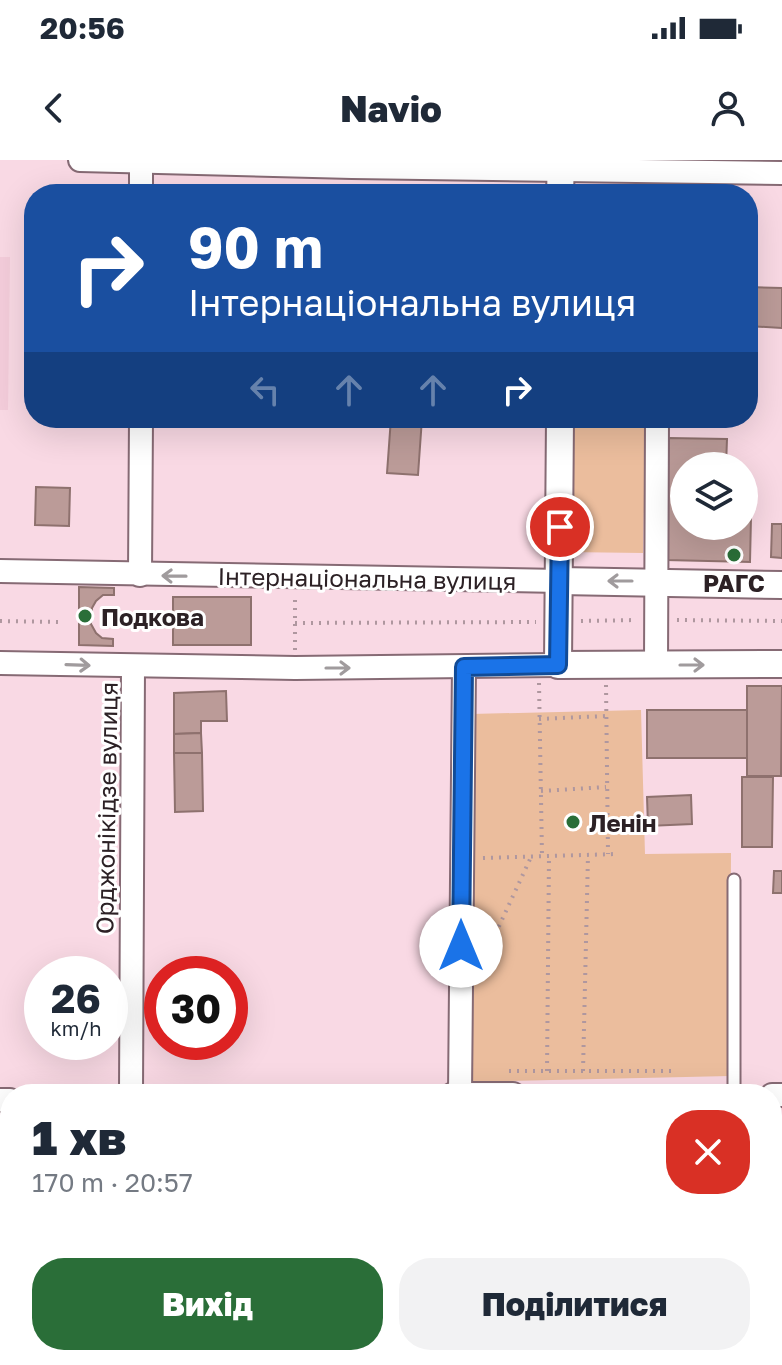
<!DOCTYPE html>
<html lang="uk">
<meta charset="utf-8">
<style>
body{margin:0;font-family:"Golos Text",sans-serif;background:#f2f2f3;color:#1f2937;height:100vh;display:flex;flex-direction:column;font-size:30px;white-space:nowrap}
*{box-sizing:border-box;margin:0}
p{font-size:26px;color:#747a83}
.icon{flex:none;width:44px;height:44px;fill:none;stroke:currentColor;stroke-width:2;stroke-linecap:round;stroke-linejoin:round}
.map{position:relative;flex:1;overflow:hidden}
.details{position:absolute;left:0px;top:924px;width:782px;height:282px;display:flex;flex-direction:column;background:#fff;border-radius:32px 32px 0 0;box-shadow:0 8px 32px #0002}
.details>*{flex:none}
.guide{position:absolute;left:24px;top:24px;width:734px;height:244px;border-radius:32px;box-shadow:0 8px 32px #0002;background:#1a4fa0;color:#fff;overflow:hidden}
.tools{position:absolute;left:670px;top:292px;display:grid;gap:16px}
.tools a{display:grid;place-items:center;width:88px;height:88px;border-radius:50%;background:#fff;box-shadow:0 8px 32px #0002;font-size:40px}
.speed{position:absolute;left:24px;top:796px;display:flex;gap:16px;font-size:40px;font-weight:700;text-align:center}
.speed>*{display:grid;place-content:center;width:104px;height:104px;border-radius:50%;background:#fff;box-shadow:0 8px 32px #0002;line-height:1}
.speed small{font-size:20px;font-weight:400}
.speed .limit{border:12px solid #d22;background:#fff;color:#111}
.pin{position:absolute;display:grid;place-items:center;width:68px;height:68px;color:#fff;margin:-34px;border:4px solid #fff;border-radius:50%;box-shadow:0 2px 8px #0007}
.me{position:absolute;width:88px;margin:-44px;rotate:0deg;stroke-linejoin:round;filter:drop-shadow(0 0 6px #0008)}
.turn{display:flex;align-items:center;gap:28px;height:168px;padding:0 32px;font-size:36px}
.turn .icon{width:104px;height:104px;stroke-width:2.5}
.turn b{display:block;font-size:56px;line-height:68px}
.lanes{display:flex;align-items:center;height:76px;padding:0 32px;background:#0003;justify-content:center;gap:40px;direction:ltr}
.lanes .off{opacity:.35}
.round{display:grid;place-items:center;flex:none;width:84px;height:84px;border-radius:32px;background:#f2f2f3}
.headline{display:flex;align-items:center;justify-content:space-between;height:136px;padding:0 32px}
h1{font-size:48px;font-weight:800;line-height:60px}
.cta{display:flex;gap:16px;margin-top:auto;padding:16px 32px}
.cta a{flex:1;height:92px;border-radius:32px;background:#2a6e38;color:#fff;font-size:32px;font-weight:800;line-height:92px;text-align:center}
.cta a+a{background:#f2f2f3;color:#1f2937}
.status{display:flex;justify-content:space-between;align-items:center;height:56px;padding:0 40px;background:#fff;direction:ltr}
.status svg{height:22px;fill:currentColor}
header{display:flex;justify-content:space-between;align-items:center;height:104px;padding:0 32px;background:#fff;font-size:36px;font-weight:800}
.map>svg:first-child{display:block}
.built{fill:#f3ccda}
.green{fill:#ebbd9d}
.building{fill:#bb9b98;stroke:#8e716e;stroke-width:2}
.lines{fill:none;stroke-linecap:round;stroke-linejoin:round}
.service-casing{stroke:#866a74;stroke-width:15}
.minor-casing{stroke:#866a74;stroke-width:26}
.tertiary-casing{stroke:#866a74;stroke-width:30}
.path{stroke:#af979f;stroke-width:4;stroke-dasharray:2 6;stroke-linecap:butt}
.service{stroke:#fff;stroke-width:11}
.minor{stroke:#fff;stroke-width:22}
.tertiary{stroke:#fff;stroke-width:26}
.oneway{stroke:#a09b9d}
.route-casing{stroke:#114b97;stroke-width:20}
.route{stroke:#1a73e8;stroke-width:14}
.poi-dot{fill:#2a6e38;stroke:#fff;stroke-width:3}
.labels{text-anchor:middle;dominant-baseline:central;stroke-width:6;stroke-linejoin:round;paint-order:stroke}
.street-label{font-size:24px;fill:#2c2125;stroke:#fff}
.poi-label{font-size:24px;font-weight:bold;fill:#2c2125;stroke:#fff;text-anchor:start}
</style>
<div class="status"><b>20:56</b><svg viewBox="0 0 49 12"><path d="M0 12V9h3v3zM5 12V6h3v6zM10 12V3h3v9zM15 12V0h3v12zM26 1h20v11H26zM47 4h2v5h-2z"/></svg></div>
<header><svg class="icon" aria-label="back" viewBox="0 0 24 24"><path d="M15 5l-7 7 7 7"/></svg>Navio<svg class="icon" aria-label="person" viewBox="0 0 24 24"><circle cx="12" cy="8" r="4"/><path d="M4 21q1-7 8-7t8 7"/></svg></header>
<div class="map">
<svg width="782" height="1205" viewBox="0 0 782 1205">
<rect width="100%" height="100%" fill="#f9d9e4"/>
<path class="built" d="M0,97H10L8,250H0Z"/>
<g class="green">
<path d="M569,258H646L643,393L566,392Z"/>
<path d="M641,550L645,694L731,693L730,916L467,922L471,554Z"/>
</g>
<g class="building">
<path d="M340,26L447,29L446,34H339Z"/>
<path d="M26,116H34V149H27Z"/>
<path d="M748,127L782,128V168L748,166Z"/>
<path d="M391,258H422L418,315L387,313Z"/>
<path d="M669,278L727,279L726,306H684V366H744V357H751L750,402L666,400Z"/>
<path d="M36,327L70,328L69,366L35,365Z"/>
<path d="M772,364H782V398L771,397Z"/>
<path d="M79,427L114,428V435H103L96,441L92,448L91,464L96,473L102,478L113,479V486L79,485Z"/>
<rect x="173" y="437" width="78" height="48"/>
<path d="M747,526H782L781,616H747Z"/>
<path d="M226,531L227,561H201V573L174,574V533Z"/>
<rect x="647" y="550" width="100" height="48"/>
<path d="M201,573L202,593H174V574Z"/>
<path d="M174,593H202L203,651L175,652Z"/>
<path d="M742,617H773L772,687H742Z"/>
<path d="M691,635L692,664L648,666L647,637Z"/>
<path d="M774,711H782V733H773Z"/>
</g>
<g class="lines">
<defs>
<path id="service" d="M734,934V720"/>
<g id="minor">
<path d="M80,0L352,7L782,13"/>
<path d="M141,34V0"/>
<path d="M0,411L560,421"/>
<path d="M140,415L141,258"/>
<path d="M0,503L295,508L558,505"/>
<path d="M656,505L657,258"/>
<path d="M131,934L133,507"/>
<path d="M453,934H513"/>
<path d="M460,934L464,507"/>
<path d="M772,935H782"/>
<path d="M0,940H10"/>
<path d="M0,1194H10"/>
<path d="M63,1196L131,1198"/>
<path d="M562,1205L657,1197L782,1196"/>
</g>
<g id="tertiary">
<path d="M560,34L561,0"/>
<path d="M560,258L558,505L782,504"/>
<path d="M560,421L782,425"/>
</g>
</defs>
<use href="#service" class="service-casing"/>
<use href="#minor" class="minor-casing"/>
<use href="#tertiary" class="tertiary-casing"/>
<g class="path">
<path d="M677,460L782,461"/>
<path d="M0,461L58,462"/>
<path d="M581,461L636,460"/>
<path d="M295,463L536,462"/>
<path d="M295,490V435"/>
<path d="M539,523L542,696"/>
<path d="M606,525L608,694"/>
<path d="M539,559L606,556"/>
<path d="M541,631L606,627"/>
<path d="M483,698L617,694"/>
<path d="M482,803L531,697"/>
<path d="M509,911H676"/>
<path d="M547,911L549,696"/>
<path d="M583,911L588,695"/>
</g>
<use href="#service" class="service"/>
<use href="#minor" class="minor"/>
<use href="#tertiary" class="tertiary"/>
</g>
<defs><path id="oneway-shaft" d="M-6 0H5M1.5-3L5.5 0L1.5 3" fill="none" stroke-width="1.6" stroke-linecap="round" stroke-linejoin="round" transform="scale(2)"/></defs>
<g class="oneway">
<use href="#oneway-shaft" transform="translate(174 416) rotate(-179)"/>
<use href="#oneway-shaft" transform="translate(620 421) rotate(180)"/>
<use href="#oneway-shaft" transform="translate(78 505) rotate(2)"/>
<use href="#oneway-shaft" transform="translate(692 505)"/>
<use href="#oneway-shaft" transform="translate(338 508)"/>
</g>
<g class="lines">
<defs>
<path id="route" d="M461,786L464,507L558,505L560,367"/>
</defs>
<use href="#route" class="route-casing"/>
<use href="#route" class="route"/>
</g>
<g class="poi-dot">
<circle cx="734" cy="395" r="8"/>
<circle cx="85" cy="456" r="8"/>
<circle cx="573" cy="662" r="8"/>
</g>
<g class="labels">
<g class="street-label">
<text transform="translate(367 418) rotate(1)">Інтернаціональна вулиця</text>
<text transform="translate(106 648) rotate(-89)">Орджонікідзе вулиця</text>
</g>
<g class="poi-label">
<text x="734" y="422" text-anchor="middle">РАГС</text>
<text x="101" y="456">Подкова</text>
<text x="589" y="662">Ленін</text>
</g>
</g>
</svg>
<div class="tools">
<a><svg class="icon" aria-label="layers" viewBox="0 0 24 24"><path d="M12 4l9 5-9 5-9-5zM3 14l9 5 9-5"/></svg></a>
</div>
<div class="speed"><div>26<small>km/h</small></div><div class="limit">30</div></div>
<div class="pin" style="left:560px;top:367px;background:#d93025"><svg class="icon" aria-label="arrive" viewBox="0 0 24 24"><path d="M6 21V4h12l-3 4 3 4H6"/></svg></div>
<svg class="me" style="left:461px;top:786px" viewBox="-20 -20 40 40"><circle r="19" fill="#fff"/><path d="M0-13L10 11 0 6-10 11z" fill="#1a73e8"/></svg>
<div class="guide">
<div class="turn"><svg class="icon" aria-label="right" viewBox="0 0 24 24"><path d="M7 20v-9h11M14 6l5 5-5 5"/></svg><div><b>90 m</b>Інтернаціональна вулиця</div></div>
<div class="lanes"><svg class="icon off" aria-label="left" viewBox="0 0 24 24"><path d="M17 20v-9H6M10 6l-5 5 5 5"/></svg><svg class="icon off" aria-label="ahead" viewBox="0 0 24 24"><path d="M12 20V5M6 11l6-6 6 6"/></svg><svg class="icon off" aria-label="ahead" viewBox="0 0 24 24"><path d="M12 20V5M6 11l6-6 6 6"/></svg><svg class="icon" aria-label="right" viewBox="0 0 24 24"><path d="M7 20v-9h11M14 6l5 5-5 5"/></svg></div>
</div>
<section class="details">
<div class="headline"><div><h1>1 хв</h1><p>170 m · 20:57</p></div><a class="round" style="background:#d93025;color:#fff"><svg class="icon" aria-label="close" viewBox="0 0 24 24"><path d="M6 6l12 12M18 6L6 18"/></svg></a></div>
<div class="cta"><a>Вихід</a><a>Поділитися</a></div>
</section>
</div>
